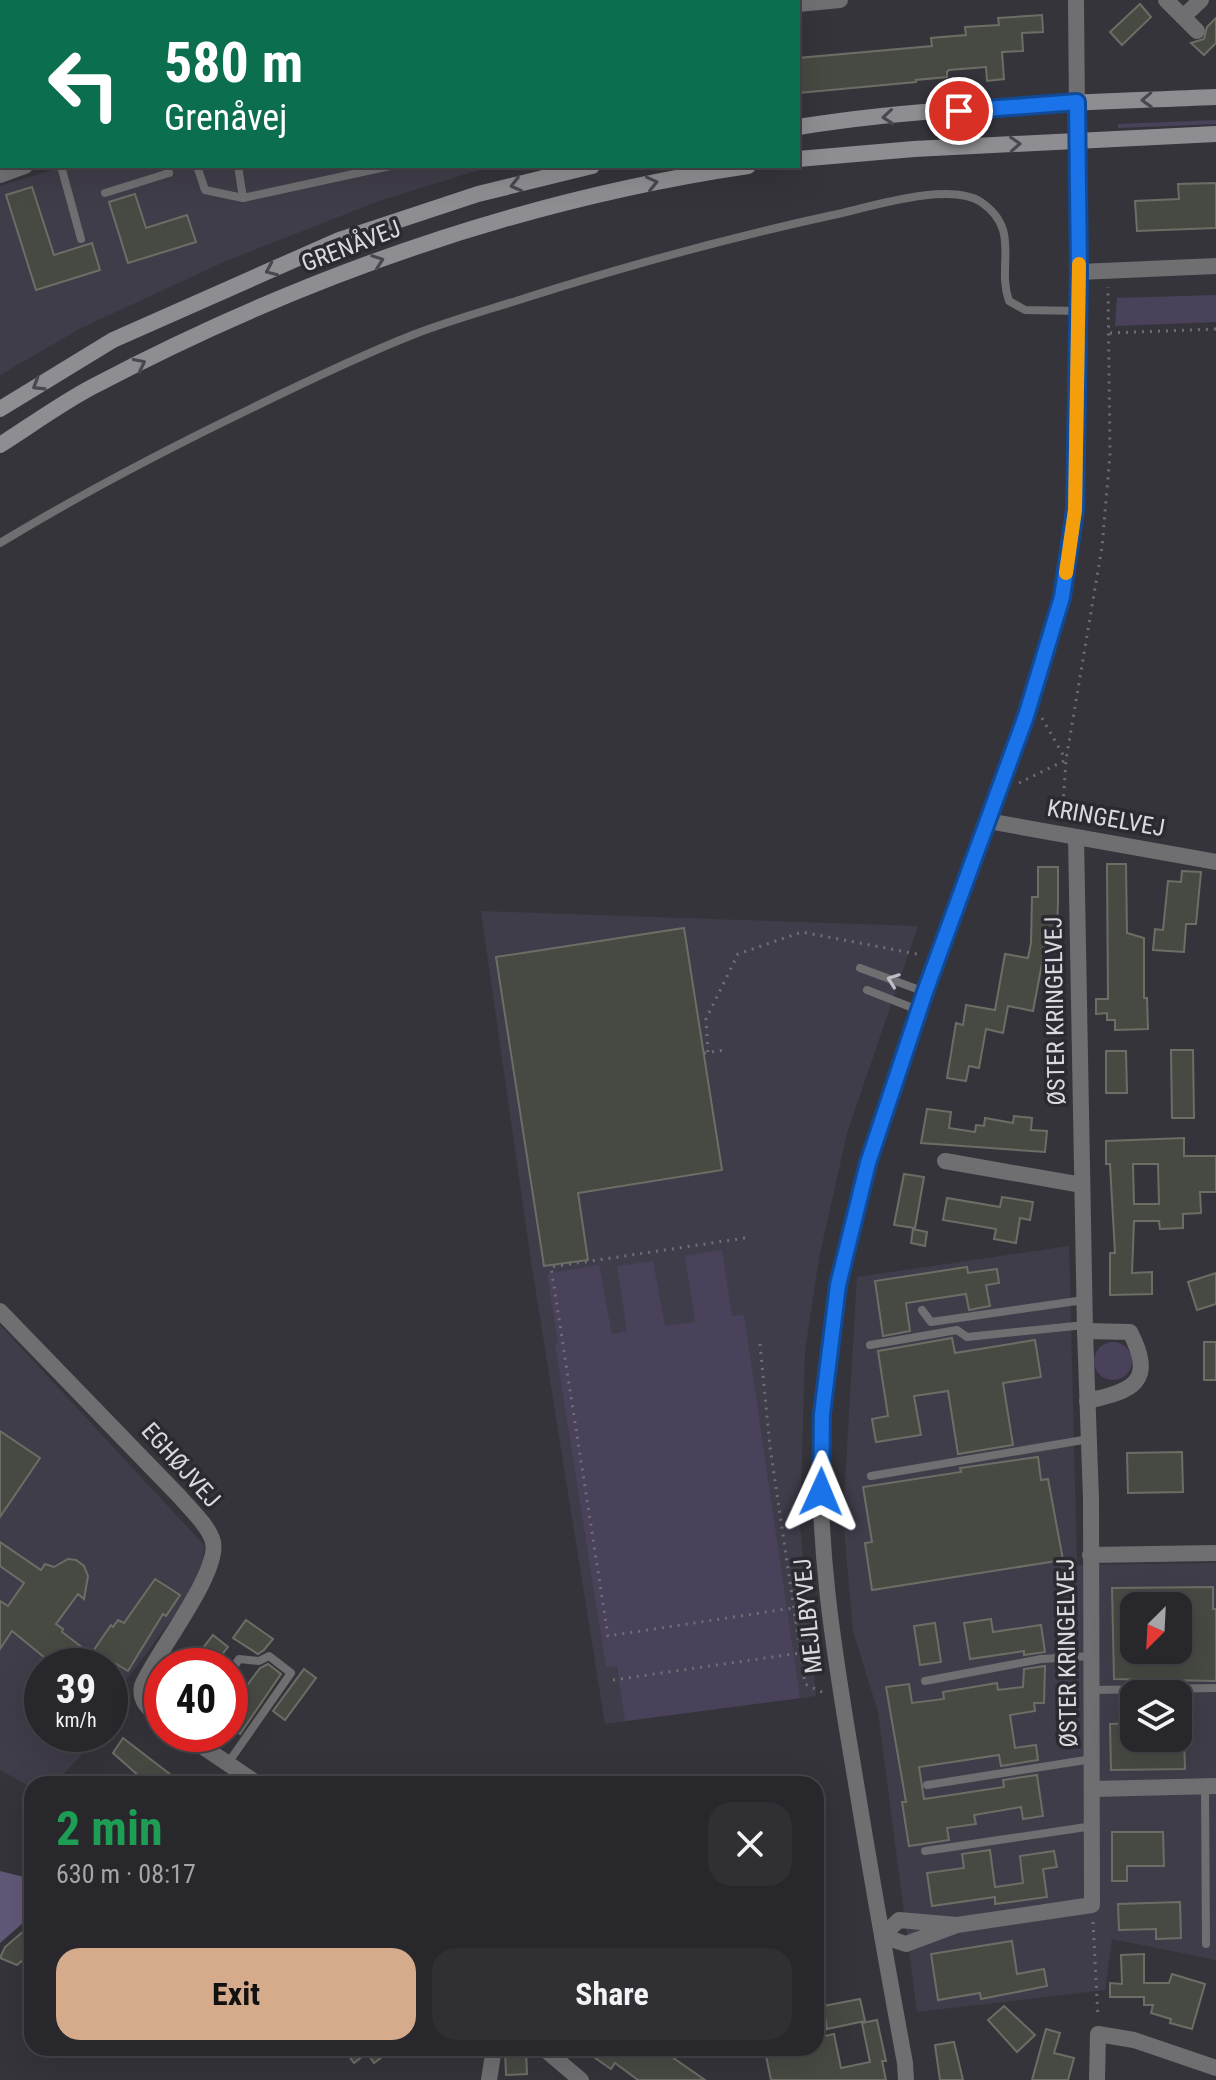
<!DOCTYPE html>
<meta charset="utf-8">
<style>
body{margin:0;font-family:"Roboto Condensed",sans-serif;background:#302f34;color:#f1f3f6;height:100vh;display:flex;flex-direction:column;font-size:30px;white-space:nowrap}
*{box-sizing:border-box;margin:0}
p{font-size:26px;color:#a5a5a9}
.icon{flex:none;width:44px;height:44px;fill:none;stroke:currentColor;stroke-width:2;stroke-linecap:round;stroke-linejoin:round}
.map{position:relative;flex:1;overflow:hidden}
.panel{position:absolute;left:24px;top:1776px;width:800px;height:280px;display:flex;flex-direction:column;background:#28272c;border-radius:24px;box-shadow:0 8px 32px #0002,0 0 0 2px #444448}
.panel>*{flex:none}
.banner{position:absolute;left:0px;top:0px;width:800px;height:168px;box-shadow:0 8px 32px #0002,0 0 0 2px #444448;background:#0b6e4f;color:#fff;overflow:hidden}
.needle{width:52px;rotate:204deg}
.controls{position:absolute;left:1120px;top:1592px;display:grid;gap:16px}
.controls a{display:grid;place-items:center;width:72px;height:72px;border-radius:16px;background:#28272c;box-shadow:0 8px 32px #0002,0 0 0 2px #444448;font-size:40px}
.speed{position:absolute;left:24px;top:1648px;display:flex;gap:16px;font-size:40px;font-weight:700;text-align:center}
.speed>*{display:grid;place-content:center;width:104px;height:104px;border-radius:50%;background:#28272c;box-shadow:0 8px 32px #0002,0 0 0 2px #444448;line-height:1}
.speed small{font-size:20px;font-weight:400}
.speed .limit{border:12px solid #d22;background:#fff;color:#111}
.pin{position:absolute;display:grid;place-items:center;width:68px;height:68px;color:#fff;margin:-34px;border:4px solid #fff;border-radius:50%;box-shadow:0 2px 8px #0007}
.me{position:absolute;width:88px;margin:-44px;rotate:1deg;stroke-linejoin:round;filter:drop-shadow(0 0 6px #0008)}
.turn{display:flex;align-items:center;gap:28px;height:168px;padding:0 32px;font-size:36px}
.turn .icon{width:104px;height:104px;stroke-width:2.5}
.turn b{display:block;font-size:56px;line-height:68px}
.round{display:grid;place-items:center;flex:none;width:84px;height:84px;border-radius:24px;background:#302f34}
.head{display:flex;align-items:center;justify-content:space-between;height:136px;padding:0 32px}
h1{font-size:48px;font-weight:700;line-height:60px;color:#1e9e55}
.button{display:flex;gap:16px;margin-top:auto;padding:16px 32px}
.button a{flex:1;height:92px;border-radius:24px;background:#d6ab8b;color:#111;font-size:32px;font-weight:700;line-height:92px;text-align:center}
.button a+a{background:#302f34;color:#f1f3f6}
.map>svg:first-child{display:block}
.built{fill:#403d4a;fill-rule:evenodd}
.green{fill:#49425a}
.forest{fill:#625979}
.building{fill:#474a43;stroke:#6c6e66;stroke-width:2;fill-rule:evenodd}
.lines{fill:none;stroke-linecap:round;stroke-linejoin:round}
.path{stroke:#706e74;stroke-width:3;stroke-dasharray:2 6;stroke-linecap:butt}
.service{stroke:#6f6e71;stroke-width:8}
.minor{stroke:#6f6e71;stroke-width:16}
.tertiary{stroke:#6f6e71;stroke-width:16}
.secondary{stroke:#8e8d92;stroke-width:16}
.oneway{stroke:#49484e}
.oneway2{stroke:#bfbec3}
.route-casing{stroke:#114b97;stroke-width:20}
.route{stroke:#1a73e8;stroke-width:14}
.slow{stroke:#f59e0b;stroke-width:14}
.labels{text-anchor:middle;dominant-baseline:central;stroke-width:7;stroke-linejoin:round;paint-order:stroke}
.street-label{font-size:24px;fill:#dad9de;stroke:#2c2a31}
</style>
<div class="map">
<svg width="1216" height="2080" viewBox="0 0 1216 2080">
<rect width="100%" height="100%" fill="#36343b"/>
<g class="built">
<path d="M66,166H492L379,201L226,261L81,328L0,375V186Z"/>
<path d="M481,911L918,926L847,1133L819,1258L805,1351L800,1525L816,1696L605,1724L531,1261Z"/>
<path d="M1069,1246L1077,1565L1216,1563V1960L1112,1939L1105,1990L917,2012L878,1712L853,1631L843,1517L857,1277ZM1134,1606H1178V1650H1134ZM1134,1694H1178V1738H1134Z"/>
<path d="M0,1325L204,1545L203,1563L185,1601L110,1702V1666H42V1734H101L54,1784H32V1788L0,1770Z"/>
</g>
<g class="green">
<path d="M1216,120V124L1118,128V124Z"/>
<path d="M1216,295V322L1115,326L1117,298Z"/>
<path d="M722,1250L732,1316L744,1315L800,1698L625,1721L617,1666L606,1667L555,1344L558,1343L547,1274L599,1265L612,1334L627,1331L617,1266L653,1261L665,1326L695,1322L685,1256Z"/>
<circle cx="1113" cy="1361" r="19"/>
</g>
<path class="forest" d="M0,1871L32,1879V1915L0,1943Z"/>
<g class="building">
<path d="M1140,4L1151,17L1122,45L1110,32Z"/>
<path d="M1042,15L1043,32L1022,33L1023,51L1002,52L1004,79L987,81L986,67L949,70L947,72V77L916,80V82L799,93L798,58L932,46L931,38L966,35L965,27L999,25L998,18Z"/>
<path d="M1216,18V43L1204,55L1191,43L1204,39L1207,27Z"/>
<path d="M1216,183V228L1137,231L1135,201L1179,199L1178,184Z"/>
<path d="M32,187L54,255L92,243L100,270L36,290L6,195Z"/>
<path d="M135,194L146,228L187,215L196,242L128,263L109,202Z"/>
<path d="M1107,864H1126L1127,933L1144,938V998H1147L1148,1029L1115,1030V1020H1107V1013L1096,1014V999H1108Z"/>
<path d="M1038,867H1058V900L1057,937H1047L1033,1011L1008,1006L1003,1033L986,1029L979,1068L969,1066L966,1081L947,1078L956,1023L963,1025L966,1005L995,1010L1005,954L1028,958L1031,943L1032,897H1038Z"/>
<path d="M1182,871L1201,872L1196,924H1186L1184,952L1153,950L1155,929L1163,930L1168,881L1181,882Z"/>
<path d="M684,928L722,1170L578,1193L588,1260L544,1266L496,957Z"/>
<path d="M1171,1050H1193L1194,1118H1172Z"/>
<path d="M1106,1051H1126L1127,1093H1106Z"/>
<path d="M927,1109L951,1112L949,1128L975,1132L976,1125L984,1126L985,1118L1013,1123L1014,1116L1032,1118L1031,1130L1047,1131L1045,1152L921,1143Z"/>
<path d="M1184,1138V1156H1216V1192H1200L1201,1213L1183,1214V1228L1160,1229L1159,1221H1134L1132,1273L1152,1272V1294L1110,1295V1253H1115L1110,1164H1106V1141ZM1133,1164H1158L1159,1204H1134Z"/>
<path d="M904,1174L924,1177L915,1228L894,1225Z"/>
<path d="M1002,1197L1033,1202L1030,1220L1020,1218L1016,1243L994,1239L996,1229L943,1220L947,1198L1000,1207Z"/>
<path d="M913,1229L927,1232L925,1246L911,1243Z"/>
<path d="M967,1267L968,1273L997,1269L999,1283L986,1285L990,1306L969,1310L966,1294L906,1303L910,1331L883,1336L875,1281Z"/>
<path d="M1216,1273V1304L1197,1310L1188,1282Z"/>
<path d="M952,1338L955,1353L1035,1340L1041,1377L1003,1383L1013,1445L958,1454L948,1391L914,1396L921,1435L876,1442L872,1419L888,1416L878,1351Z"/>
<rect x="1204" y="1342" width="12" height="38"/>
<path d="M0,1431L40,1458L0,1517Z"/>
<path d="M1182,1452L1183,1492L1128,1493L1127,1453Z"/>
<path d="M1038,1457L1041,1480L1048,1479L1063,1560L872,1590L865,1543L872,1542L863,1487L961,1472L960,1468Z"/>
<path d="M0,1542L41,1570L45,1564L54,1567L68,1559L76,1560L84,1566L88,1576L84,1599L78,1594L56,1624L63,1629L62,1632L91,1654L111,1625L113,1627L118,1620L124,1623L155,1579L180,1595L166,1616L163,1614L128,1671L113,1662L110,1666H55L12,1631L0,1649V1601L8,1606L24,1583L0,1566Z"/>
<path d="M1213,1587V1609H1216V1681L1114,1679L1112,1588ZM1134,1606H1178V1650H1166V1654H1134Z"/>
<path d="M991,1619L993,1632L1041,1625L1045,1652L1024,1655V1651L970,1659L964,1623Z"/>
<path d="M246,1620L273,1639L264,1650L258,1654L233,1638Z"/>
<path d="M935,1623L941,1662L920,1665L914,1626Z"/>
<path d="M213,1635L228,1647L213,1666H189Z"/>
<path d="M268,1664L281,1674L240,1734L230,1727V1708L260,1668Z"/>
<path d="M1045,1666L1044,1703H1034L1035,1711L1010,1715L1015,1748L1036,1745L1038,1760L1001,1766L999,1755L919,1767L924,1799L1004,1787L1003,1780L1037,1775L1043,1816L1023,1819L1021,1807L974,1815L976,1824L947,1828L949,1840L909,1846L902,1802H906L886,1687L909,1684L912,1703L944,1699L943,1692L997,1683L998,1690L1023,1687L1024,1669Z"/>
<path d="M304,1669L316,1678L285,1720L273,1711Z"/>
<path d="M1134,1723V1738H1184L1185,1769L1111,1770L1110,1724Z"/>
<path d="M123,1738L171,1775L165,1784H148L113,1753Z"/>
<path d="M1112,1832H1163L1164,1866H1127V1881H1112Z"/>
<path d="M990,1850L995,1887L1023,1883L1020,1856L1054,1851L1057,1867L1043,1869L1047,1897L995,1904V1897L932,1906L927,1873L964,1868L962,1854Z"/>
<path d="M1180,1902L1181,1938L1156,1939V1929L1119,1930L1118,1904Z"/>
<path d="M32,1924V1952L17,1965L0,1958L5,1947Z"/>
<path d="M1012,1941L1017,1974L1044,1969L1047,1986L981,1999L980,1993L938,2000L931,1954Z"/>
<path d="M1144,1954V1983H1169L1172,1974L1205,1984L1192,2029L1170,2023L1171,2019L1151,2013L1153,2005H1144V1997H1110V1983L1122,1984L1121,1955Z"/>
<path d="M860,1999L865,2021L827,2029L823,2006Z"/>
<path d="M1004,2006L1035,2035L1017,2052L988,2020Z"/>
<path d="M877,2020L886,2061H882L886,2080H771L765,2051L779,2048H816V2038L834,2034L841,2068L870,2062L862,2023Z"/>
<path d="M1046,2029L1060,2033L1054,2053L1074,2058L1068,2080H1032Z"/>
<path d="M954,2042L963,2080H940L935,2045Z"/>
<path d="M343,2048H394L374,2063L367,2053L354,2063Z"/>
<path d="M581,2048H659L705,2080H638L615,2063L611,2069Z"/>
<path d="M526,2049L527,2074L506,2075L505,2050Z"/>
</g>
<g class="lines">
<g class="path">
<path d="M1110,333L1216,329"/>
<path d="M1042,718L1066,760"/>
<path d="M1019,783L1066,760"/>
<path d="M1062,820L1066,760L1102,547L1110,454L1108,287"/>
<path d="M708,1052L706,1019L738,954L802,932L922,955"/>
<path d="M704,1053L725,1050"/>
<path d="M745,1238L551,1267L608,1636L793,1608"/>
<path d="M760,1344L770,1447L805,1684L824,1693"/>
<path d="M179,1653L192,1662"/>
<path d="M613,1680L800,1653"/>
<path d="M1093,1922L1098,2018"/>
</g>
<g class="service">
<path d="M61,166L81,239"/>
<path d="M197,166L205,190L243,198"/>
<path d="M238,166L243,198L390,166"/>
<path d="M105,193L169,173L167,166"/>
<path d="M0,543C81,494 165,450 250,409C305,382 359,356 415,334C449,321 484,311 519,300C622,267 727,238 833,215C870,207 949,181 981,202C1022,230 996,265 1009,301L1025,310L1078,311"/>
<path d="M860,968L925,992"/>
<path d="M867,990L918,1010"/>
<path d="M922,1310L931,1322L1084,1300"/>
<path d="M870,1345L957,1330L967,1337L1085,1325"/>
<path d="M871,1476L1089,1439"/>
<path d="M925,1681L1041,1659L1091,1656"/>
<path d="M1092,1690L1216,1688"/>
<path d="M228,1763L291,1673L269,1656L259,1661L239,1659L230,1673"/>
<path d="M927,1785L1092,1759"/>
<path d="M1205,1787L1206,1944"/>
<path d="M925,1851L1093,1826"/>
</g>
<g class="minor">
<path d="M623,0V2"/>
<path d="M1166,0L1197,31"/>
<path d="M798,4L840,0"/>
<path d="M1183,17L1201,0"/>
<path d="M0,23L2,25"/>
<path d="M0,125L2,127"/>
<path d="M0,175L25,166"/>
<path d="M1079,272L1216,266"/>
<path d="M988,821L1216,862"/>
<path d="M945,1161L1082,1185"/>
<path d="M0,1311L180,1497C190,1509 209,1526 213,1542C220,1573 155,1654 142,1686C139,1702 149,1709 162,1719"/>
<path d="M1085,1331L1130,1332C1156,1382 1133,1391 1087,1401"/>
<path d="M1090,1555L1216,1553"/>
<path d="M184,1734L258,1784"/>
<path d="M1093,1789L1216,1786"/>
<path d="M957,1925L899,1920L882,1936L906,1944L957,1925L1092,1905L1091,1499L1085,1331L1076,837"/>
<path d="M543,2048L581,2080"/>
<path d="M489,2080L494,2048"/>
<path d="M1097,2080L1098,2034L1134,2040L1216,2068"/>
</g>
<path class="tertiary" d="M906,2080L905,2063C887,1966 870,1869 854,1771C834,1654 814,1533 822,1413C842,1128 988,875 1060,603C1079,531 1076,454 1077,381C1079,254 1077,127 1076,0"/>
<g class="secondary">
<path d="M798,127C935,105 1077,103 1216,97"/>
<path d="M798,159L914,149L1216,134"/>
<path d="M0,409L113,340L339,240L478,194L592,166"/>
<path d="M0,445C30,426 60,404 92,387C297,279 519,200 748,166"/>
</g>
</g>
<defs><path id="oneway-chevron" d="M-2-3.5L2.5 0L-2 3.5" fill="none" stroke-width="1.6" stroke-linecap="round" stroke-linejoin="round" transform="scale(2)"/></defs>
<g class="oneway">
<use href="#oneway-chevron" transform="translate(1147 100) rotate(178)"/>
<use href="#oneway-chevron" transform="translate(888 117) rotate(175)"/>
<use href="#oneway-chevron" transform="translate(1015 144) rotate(-3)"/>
<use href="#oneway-chevron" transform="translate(652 183) rotate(-13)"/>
<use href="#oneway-chevron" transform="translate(516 185) rotate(166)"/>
<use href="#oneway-chevron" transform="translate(378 261) rotate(-20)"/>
<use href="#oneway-chevron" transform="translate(271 270) rotate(156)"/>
<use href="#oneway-chevron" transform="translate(140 364) rotate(-26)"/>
<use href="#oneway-chevron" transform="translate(38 385) rotate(149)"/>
</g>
<use class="oneway2" href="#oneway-chevron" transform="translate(893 980) rotate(-160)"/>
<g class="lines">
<defs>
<path id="route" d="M821,1492L822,1414L838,1285L868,1163L925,992L1026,716L1062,597L1075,510L1079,272L1077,102L959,111"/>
</defs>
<use href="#route" class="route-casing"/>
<use href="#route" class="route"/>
<path class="slow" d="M1066,573L1075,510L1079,264"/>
</g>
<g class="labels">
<g class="street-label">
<text transform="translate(351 246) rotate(-21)">GRENÅVEJ</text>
<text transform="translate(1106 818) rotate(10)">KRINGELVEJ</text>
<text transform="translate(1055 1011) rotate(-91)">ØSTER KRINGELVEJ</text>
<text transform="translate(181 1465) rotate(48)">EGHØJVEJ</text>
<text transform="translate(808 1616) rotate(-96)">MEJLBYVEJ</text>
<text transform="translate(1067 1653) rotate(-91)">ØSTER KRINGELVEJ</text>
</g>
</g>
</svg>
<div class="controls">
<a><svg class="needle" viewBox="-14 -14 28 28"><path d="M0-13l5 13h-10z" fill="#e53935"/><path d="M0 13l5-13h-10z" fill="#a5a5a9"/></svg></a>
<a><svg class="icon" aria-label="layers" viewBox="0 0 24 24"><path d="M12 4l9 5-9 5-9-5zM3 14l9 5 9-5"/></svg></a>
</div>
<div class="speed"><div>39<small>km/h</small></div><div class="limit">40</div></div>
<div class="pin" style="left:959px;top:111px;background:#d93025"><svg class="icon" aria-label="arrive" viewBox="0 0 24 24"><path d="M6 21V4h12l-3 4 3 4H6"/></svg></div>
<svg class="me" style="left:821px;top:1492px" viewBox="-20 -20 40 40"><path d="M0-17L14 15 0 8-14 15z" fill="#1a73e8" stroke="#fff" stroke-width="4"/></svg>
<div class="banner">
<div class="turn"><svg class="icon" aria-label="left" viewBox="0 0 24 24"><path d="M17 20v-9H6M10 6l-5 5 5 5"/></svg><div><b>580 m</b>Grenåvej</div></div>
</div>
<section class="panel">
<div class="head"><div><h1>2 min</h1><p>630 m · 08:17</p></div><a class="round"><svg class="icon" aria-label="close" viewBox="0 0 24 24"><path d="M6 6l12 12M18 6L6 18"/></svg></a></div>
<div class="button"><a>Exit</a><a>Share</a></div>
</section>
</div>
